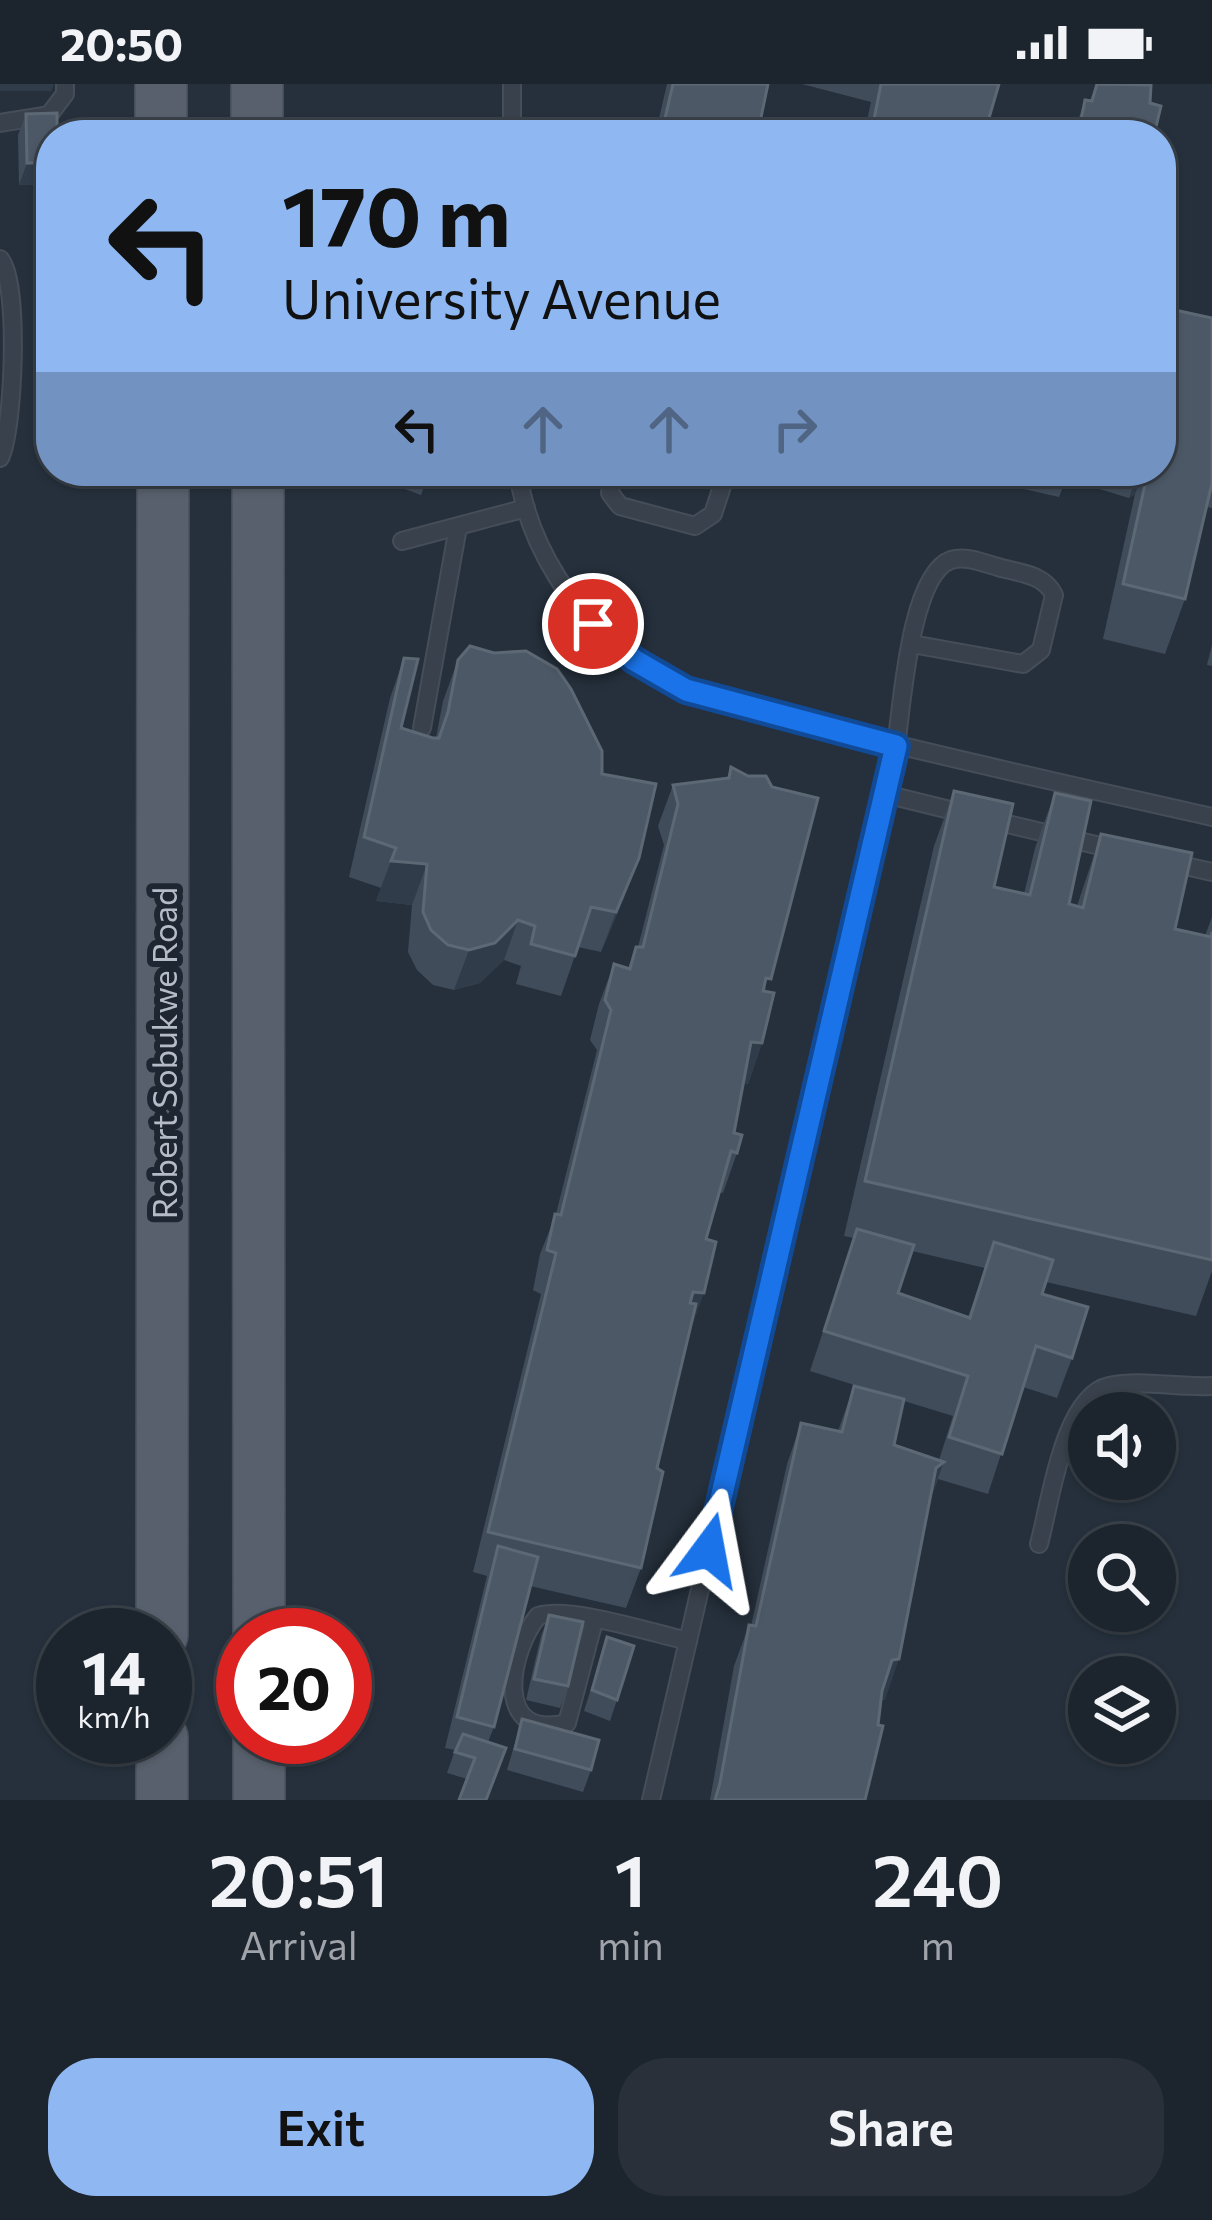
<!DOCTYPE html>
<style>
body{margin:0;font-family:Commissioner,sans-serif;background:#293039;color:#f1f3f6;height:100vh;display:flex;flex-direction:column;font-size:45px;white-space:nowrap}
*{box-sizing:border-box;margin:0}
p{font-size:39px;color:#a0a4aa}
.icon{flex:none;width:66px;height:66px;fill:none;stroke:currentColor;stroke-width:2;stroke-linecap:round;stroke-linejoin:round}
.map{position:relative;height:1716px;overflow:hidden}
.drawer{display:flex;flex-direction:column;background:#1c242d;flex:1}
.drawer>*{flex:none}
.banner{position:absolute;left:36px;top:36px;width:1140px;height:366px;border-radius:48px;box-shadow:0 3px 9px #0004,0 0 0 3px #3a4149;background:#8fb8f2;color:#111;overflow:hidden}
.tools{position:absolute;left:1068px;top:1308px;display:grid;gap:24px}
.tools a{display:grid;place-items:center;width:108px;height:108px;border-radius:50%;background:#1c242d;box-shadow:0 3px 9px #0004,0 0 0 3px #3a4149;font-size:60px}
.speed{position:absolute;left:36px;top:1524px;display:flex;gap:24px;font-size:60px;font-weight:700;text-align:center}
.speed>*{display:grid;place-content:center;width:156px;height:156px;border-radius:50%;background:#1c242d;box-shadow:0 3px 9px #0004,0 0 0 3px #3a4149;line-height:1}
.speed small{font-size:30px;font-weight:400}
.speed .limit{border:18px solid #d22;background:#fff;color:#111}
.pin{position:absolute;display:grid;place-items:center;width:102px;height:102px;color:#fff;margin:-51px;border:6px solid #fff;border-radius:50%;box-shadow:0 3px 12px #0007}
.me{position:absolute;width:132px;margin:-66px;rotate:13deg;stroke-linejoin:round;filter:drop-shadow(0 0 9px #0008)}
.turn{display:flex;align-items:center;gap:42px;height:252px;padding:0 48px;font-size:54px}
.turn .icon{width:156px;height:156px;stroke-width:2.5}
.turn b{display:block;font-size:84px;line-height:102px}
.lanes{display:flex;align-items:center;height:114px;padding:0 48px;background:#0003;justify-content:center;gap:60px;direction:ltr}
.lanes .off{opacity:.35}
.eta{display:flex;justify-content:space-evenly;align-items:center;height:204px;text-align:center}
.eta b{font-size:72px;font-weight:600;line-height:84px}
.primary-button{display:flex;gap:24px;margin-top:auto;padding:24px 48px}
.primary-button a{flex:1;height:138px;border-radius:48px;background:#8fb8f2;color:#111;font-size:48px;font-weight:600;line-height:138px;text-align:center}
.primary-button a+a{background:#293039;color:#f1f3f6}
.status{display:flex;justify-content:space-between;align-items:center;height:84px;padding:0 60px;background:#1c242d;direction:ltr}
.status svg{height:33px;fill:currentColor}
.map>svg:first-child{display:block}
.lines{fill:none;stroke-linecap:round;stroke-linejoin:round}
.service-casing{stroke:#454d58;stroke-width:20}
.primary-casing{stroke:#454d58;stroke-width:54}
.service{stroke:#39414c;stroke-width:16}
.primary{stroke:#57606c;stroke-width:51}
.wall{fill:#404c5a;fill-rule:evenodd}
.shaded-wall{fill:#303c49}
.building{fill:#4c5866;stroke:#5d6875;stroke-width:3}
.route-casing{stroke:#114b97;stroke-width:30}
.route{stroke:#1a73e8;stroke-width:21}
.labels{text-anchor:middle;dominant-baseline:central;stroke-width:12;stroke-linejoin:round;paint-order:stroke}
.street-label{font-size:33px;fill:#b5bcc8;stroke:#1e2631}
</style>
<div class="status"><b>20:50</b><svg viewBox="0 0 49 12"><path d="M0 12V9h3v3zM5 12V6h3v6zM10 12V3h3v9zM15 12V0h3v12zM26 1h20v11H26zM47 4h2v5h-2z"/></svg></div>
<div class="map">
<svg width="1212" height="1716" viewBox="0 0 1212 1716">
<rect width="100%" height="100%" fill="#25303c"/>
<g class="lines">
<defs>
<g id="service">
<path d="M512,0V51"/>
<path d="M0,39L49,31L65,10V0"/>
<path d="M0,175C20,197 14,346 0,374"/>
<path d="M518,387C527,460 575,534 634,576C687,613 752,623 813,640C945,674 1079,703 1212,733"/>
<path d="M613,387L610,409L620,422L695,442L713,430L727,387"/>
<path d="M402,457L526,424"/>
<path d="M422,644L458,443"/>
<path d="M885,710L966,730"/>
<path d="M991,736L1117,766"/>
<path d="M1172,779L1212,788"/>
<path d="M1039,1460C1050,1421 1063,1312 1109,1302C1141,1295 1179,1304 1212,1302"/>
<path d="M594,1537L567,1639C492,1658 509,1567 538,1532C570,1522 652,1549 688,1557"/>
<path d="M651,1716L896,662C902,622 910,490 951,476C966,471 983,479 998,483C1019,489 1044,490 1054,511L1041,566L1023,580L912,560"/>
</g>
<g id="primary">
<path d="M161,0V51"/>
<path d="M257,0V51"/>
<path d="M258,387L259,1551"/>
<path d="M162,1551L163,387"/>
<path d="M162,1653V1716"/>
<path d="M259,1716V1653"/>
</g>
</defs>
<use href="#service" class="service-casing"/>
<use href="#primary" class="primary-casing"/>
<use href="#service" class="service"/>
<use href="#primary" class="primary"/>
</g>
<g class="wall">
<path d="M667,0H768L760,38L657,43Z"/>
<path d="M802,0H999L984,51H864L871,18Z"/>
<path d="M1096,0H1148L1154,51H1073L1085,16L1090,17Z"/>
<path d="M26,30L51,51L50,100L19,101L18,51Z"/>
<path d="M1212,234V424L1207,423L1185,515L1165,570L1103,555L1135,410L1129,414L1066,395L1059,413L997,399L999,387H1161Z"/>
<path d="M356,387H430L421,411Z"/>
<path d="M1212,561V582L1207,581Z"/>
<path d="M404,574L401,644L436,654L443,617L458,576L602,690L624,814L601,868L578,863L561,912L516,900L521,882L504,876L480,899L454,906L433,901L417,886L408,868L412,821L376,817L381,804L349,793L390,614Z"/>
<path d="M731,683L766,907L762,959L748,1000L744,999L734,1049L737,1069L723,1109L719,1108L706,1155L689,1249L657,1384L641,1484L626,1524L530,1502L494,1643L488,1658L467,1695L447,1689L455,1666L445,1664L487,1492L473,1488L541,1210L533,1206L540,1170L556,1130L597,966L590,956L599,920L614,880L628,884L636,863H638L664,761L658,742L673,701L727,694Z"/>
<path d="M954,707L994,803L1024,810L1035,764L1055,709L1069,820L1077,822L1101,750L1175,845L1205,852L1212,833V1187L1196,1232L1046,1198L1042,1210L1072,1274L1057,1314L1023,1303L988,1410L938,1395L930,1416L885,1616H881L865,1716H710L734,1582L749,1541L751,1542L787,1380L801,1339L838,1347L854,1302L870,1306L810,1287L854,1154L844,1152L934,762ZM912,1167L985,1184L968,1233L898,1209ZM904,1317L953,1332L939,1376L894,1361Z"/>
<path d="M549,1531L568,1602L560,1624L526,1616L541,1552Z"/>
<path d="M607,1554L617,1616L610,1637L584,1627Z"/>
<path d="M522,1635L591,1686L583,1708L507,1686Z"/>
</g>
<g class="shaded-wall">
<path d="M0,0H54L51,7H0Z"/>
<path d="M27,79H51L50,100L19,101Z"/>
<path d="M1139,387H1144L1135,410L1129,414Z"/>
<path d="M639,774L624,814L601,868L616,828Z"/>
<path d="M391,777L427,780L412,821L376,817Z"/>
<path d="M518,836L504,876L480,899L454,906L469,866Z"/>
<path d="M751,958L762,959L748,1000L737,998Z"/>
<path d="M693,1208L704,1209L689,1250L679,1248Z"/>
<path d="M944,1378L929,1418L936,1384Z"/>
<path d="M899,1575L885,1616H878L892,1576Z"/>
</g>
<g class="building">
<path d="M673,0H768L760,38L748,51H642L644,44L663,43Z"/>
<path d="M881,0H999L984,51H871Z"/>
<path d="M1097,0L1151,1L1150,19L1161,22L1154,51H1078L1085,16L1092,17Z"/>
<path d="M57,29V51H51V79H27L26,30Z"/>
<path d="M1161,223L1212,234V399L1185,515L1123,500L1148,387H1161Z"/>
<path d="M470,562L494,569L526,567L557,585L571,605L602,667V690L656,700L639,774L616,828L591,823L575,872L531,860L535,842L518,836L495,859L469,866L448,861L431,846L423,828L427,780L391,777L396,764L364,753L404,574L418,575L401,644L433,654H439L448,628L458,576Z"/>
<path d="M731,683L748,692H766L772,703L818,714L771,895L766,894L763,907L774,909L762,959L751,958L734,1049L742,1051L737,1069L731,1067L706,1155L716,1158L704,1209L693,1208L690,1219L696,1220L657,1384L663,1388L641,1484L488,1448L556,1169L547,1166L555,1130L561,1131L611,926L605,916L614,880L630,885L636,863H643L678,720L673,701L729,694Z"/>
<path d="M954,707L1013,720L994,803L1030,811L1055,709L1091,717L1069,820L1083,824L1101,750L1192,769L1175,845L1211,853L1212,848V1176L865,1097Z"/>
<path d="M857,1145L914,1161L898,1209L970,1234L994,1158L1053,1176L1042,1210L1088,1223L1072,1274L1036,1262L1002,1370L949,1353L968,1292L824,1247Z"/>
<path d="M854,1302L904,1315L894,1361L944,1378L936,1384L899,1575L892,1576L882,1607L878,1641L883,1642L865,1716H715L720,1699L749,1541L756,1542L801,1339L842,1348Z"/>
<path d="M498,1462L538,1473L494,1643L457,1633Z"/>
<path d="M549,1531L583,1538L568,1602L534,1595Z"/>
<path d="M607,1553L634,1562L617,1616L592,1606Z"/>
<path d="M522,1635L599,1656L591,1686L515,1665Z"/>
<path d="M463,1650L506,1664L486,1716H459L475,1674L455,1668Z"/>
</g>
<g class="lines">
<defs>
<path id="route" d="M593,540L634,576L686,606L896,662L709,1466"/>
</defs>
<use href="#route" class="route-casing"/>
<use href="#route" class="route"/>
</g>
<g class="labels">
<g class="street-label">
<text transform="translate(163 969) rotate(-90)">Robert Sobukwe Road</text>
</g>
</g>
</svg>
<div class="tools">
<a><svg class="icon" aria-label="sound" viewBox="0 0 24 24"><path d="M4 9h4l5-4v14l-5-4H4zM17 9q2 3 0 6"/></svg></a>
<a><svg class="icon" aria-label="search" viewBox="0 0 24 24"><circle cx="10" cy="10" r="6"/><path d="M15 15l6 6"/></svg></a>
<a><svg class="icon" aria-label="layers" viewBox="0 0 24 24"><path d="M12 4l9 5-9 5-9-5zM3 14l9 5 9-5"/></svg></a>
</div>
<div class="speed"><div>14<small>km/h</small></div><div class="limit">20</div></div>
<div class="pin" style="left:593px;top:540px;background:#d93025"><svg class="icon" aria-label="arrive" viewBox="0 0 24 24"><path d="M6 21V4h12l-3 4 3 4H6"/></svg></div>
<svg class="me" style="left:709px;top:1466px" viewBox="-20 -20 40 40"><path d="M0-17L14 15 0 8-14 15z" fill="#1a73e8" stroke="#fff" stroke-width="4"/></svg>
<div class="banner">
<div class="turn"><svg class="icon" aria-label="left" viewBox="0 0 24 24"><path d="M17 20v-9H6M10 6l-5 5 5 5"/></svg><div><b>170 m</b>University Avenue</div></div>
<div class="lanes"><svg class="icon" aria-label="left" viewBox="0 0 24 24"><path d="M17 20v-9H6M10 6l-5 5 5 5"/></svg><svg class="icon off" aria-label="ahead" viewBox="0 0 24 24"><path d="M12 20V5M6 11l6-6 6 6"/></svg><svg class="icon off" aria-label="ahead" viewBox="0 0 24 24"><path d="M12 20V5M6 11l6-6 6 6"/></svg><svg class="icon off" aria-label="right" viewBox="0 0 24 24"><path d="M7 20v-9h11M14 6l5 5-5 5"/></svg></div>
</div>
</div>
<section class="drawer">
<div class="eta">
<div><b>20:51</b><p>Arrival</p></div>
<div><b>1</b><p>min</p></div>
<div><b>240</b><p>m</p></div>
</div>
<div class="primary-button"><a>Exit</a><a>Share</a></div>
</section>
